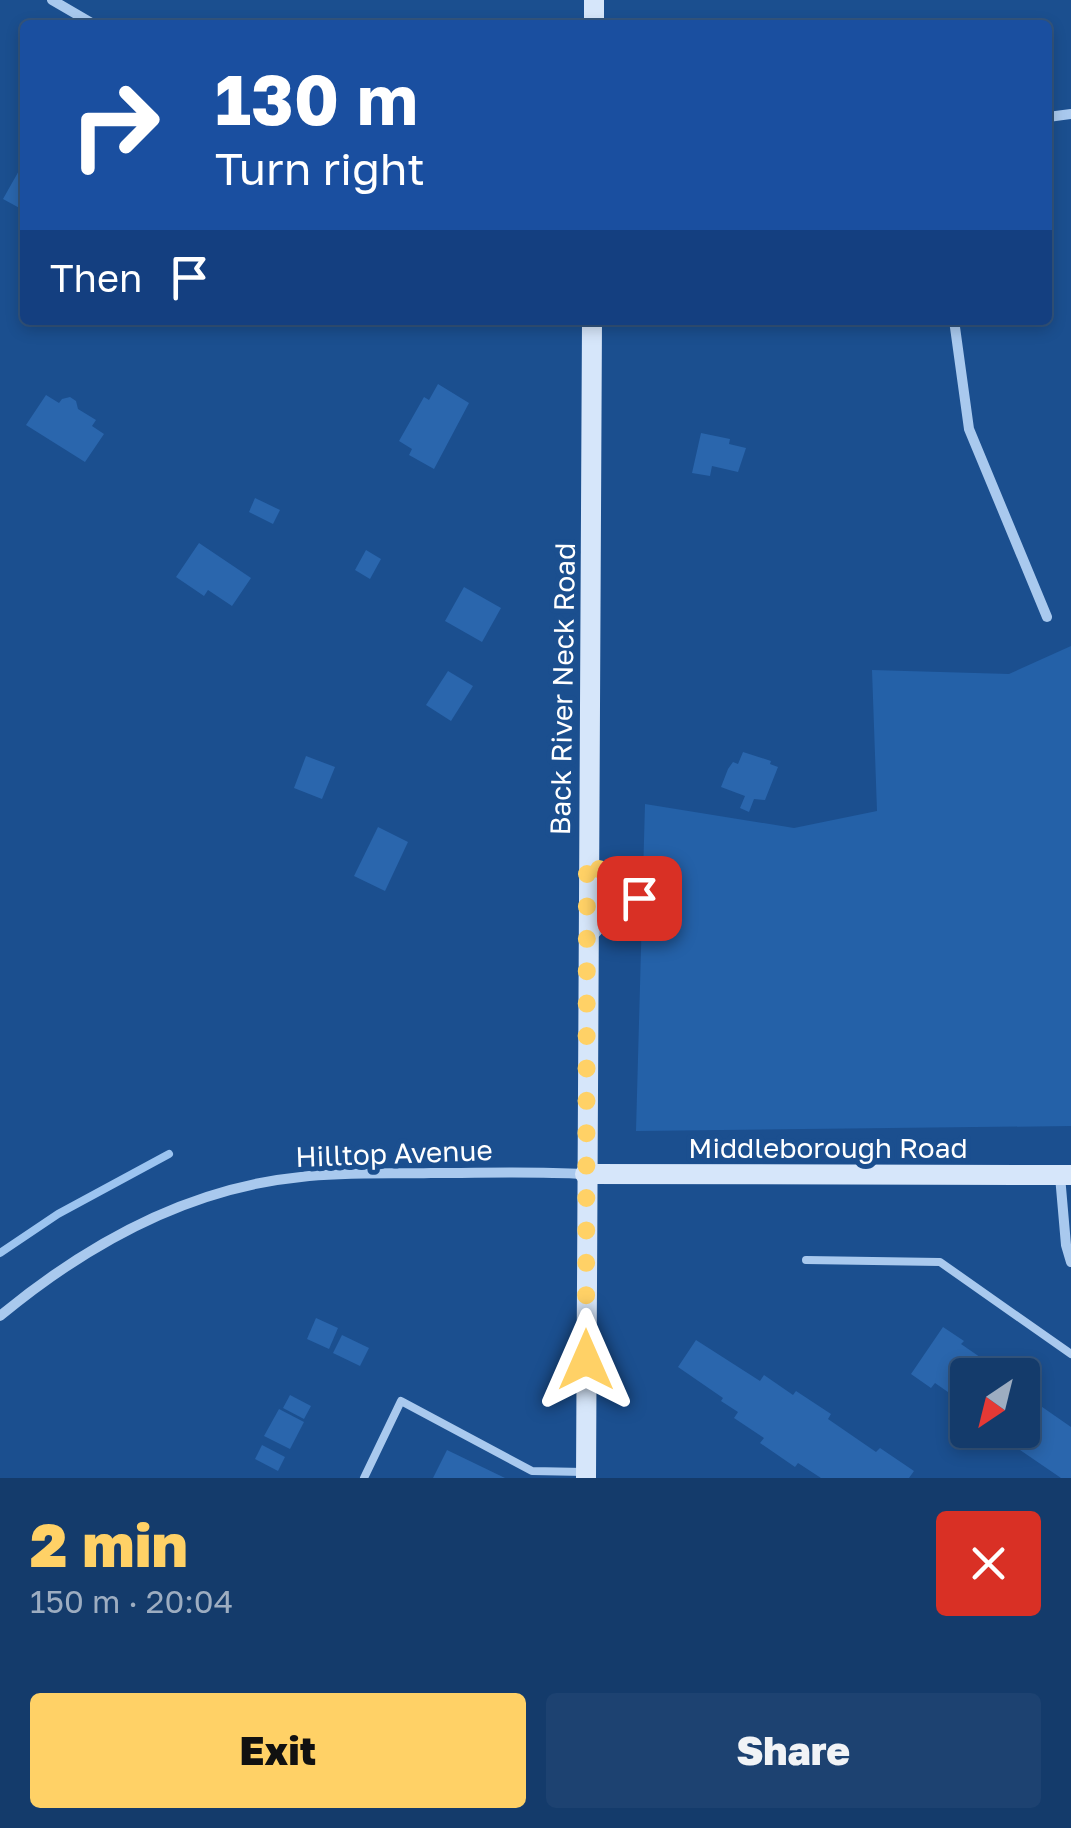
<!DOCTYPE html>
<meta charset="utf-8">
<style>
body{margin:0;font-family:"Golos Text",sans-serif;background:#1d4271;color:#f1f3f6;height:100vh;display:flex;flex-direction:column;font-size:38px;white-space:nowrap}
*{box-sizing:border-box;margin:0}
p{font-size:32px;color:#9dadc1}
.icon{flex:none;width:55px;height:55px;fill:none;stroke:currentColor;stroke-width:2;stroke-linecap:round;stroke-linejoin:round}
.map{position:relative;height:1478px;overflow:hidden}
.details{display:flex;flex-direction:column;background:#143b6b;flex:1}
.details>*{flex:none}
.hud{position:absolute;left:20px;top:20px;width:1032px;height:305px;border-radius:10px;box-shadow:0 5px 15px #0003,0 0 0 2px #33557e;background:#1a4fa0;color:#fff;overflow:hidden}
.needle{width:65px;rotate:215deg}
.buttons{position:absolute;left:950px;top:1358px;display:grid;gap:20px}
.buttons a{display:grid;place-items:center;width:90px;height:90px;border-radius:10px;background:#143b6b;box-shadow:0 5px 15px #0003,0 0 0 2px #33557e;font-size:50px}
.pin{position:absolute;display:grid;place-items:center;width:85px;height:85px;color:#fff;margin:-42px;border-radius:20px;box-shadow:0 5px 15px #0006}
.me{position:absolute;width:110px;margin:-55px;rotate:0deg;stroke-linejoin:round;filter:drop-shadow(0 0 8px #0008)}
.turn{display:flex;align-items:center;gap:35px;height:210px;padding:0 30px;font-size:45px}
.turn .icon{width:130px;height:130px;stroke-width:2.5}
.turn b{display:block;font-size:70px;line-height:85px}
.then{display:flex;align-items:center;height:95px;padding:0 30px;background:#0003;gap:20px;font-size:38px}
.round{display:grid;place-items:center;flex:none;width:105px;height:105px;border-radius:10px;background:#1d4271}
.head{display:flex;align-items:center;justify-content:space-between;height:170px;padding:0 30px}
h1{font-size:60px;font-weight:800;line-height:75px;color:#ffd166}
.cta{display:flex;gap:20px;margin-top:auto;padding:20px 30px}
.cta a{flex:1;height:115px;border-radius:10px;background:#ffd166;color:#111;font-size:40px;font-weight:800;line-height:115px;text-align:center}
.cta a+a{background:#1d4271;color:#f1f3f6}
.map>svg:first-child{display:block}
.green{fill:#2461a8}
.lines{fill:none;stroke-linecap:round;stroke-linejoin:round}
.stream{stroke:#9cc4f0;stroke-width:8}
.building{fill:#2a66ad}
.lane{stroke:#a9c9ee;stroke-width:8}
.street{stroke:#a9c9ee;stroke-width:10}
.secondary{stroke:#d6e6fa;stroke-width:20}
.route{stroke:#ffd166;stroke-width:18;stroke-dasharray:0 32.4}
.labels{text-anchor:middle;dominant-baseline:central;stroke-width:10;stroke-linejoin:round;paint-order:stroke}
.street-label{font-size:28px;fill:#fff;stroke:#1b4f8f}
</style>
<div class="map">
<svg width="1071" height="1478" viewBox="0 0 1071 1478">
<rect width="100%" height="100%" fill="#1b4f8f"/>
<path class="green" d="M1071,646V1126L636,1131L645,804L794,828L877,811L872,670L1009,674Z"/>
<g class="lines">
<path class="stream" d="M0,1253L58,1214L169,1154"/>
</g>
<g class="building">
<path d="M25,160V211L3,199Z"/>
<path d="M438,384L469,403L434,469L409,455L412,449L399,441L424,397L429,400Z"/>
<path d="M46,395L59,403L62,399L70,397L76,401L78,409L96,420L92,426L104,434L85,462L26,425Z"/>
<path d="M701,433L730,439L729,444L746,448L738,472L712,466L710,476L692,473Z"/>
<path d="M255,498L280,510L273,524L249,512Z"/>
<path d="M199,543L251,578L232,606L208,590L204,596L176,577Z"/>
<path d="M366,550L381,559L370,579L355,570Z"/>
<path d="M464,587L501,608L482,642L445,621Z"/>
<path d="M448,671L473,686L451,721L426,705Z"/>
<path d="M743,752L771,761L770,764L778,767L765,800L754,799L749,812L740,808L745,796L721,787L728,769L733,762L738,764Z"/>
<path d="M306,756L335,767L322,799L294,788Z"/>
<path d="M378,827L408,842L385,891L354,876Z"/>
<path d="M316,1318L338,1328L329,1349L307,1339Z"/>
<path d="M943,1327L964,1341L961,1344L1006,1375H968V1406L935,1383L931,1388L911,1374Z"/>
<path d="M342,1335L369,1348L360,1366L333,1353Z"/>
<path d="M696,1340L760,1381L764,1375L793,1395L796,1391L831,1414L828,1419L876,1452L880,1448L914,1471L909,1478H821L798,1463L795,1467L760,1443L764,1438L734,1418L738,1412L721,1401L723,1398L678,1367Z"/>
<path d="M1022,1393L1071,1427V1478H1061L991,1430H1022Z"/>
<path d="M290,1395L311,1406L304,1419L283,1408Z"/>
<path d="M279,1409L304,1422L290,1449L264,1436Z"/>
<path d="M262,1445L285,1457L278,1471L255,1459Z"/>
<path d="M447,1450L505,1478H433Z"/>
</g>
<g class="lines">
<g class="lane">
<path d="M592,862C619,886 628,897 665,900"/>
<path d="M594,936C614,911 635,913 665,916"/>
<path d="M806,1260L940,1262L1071,1354"/>
<path d="M364,1478L401,1401L532,1471L584,1472"/>
</g>
<g class="street">
<path d="M52,0L95,25"/>
<path d="M1048,117L1071,114"/>
<path d="M954,320L969,429L1047,617"/>
<path d="M1060,1176L1066,1245L1071,1262"/>
<path d="M0,1316C87,1244 187,1188 301,1177C345,1172 388,1174 431,1173C482,1173 533,1171 584,1174"/>
</g>
<g class="secondary">
<path d="M594,25V0"/>
<path d="M585,1174L1071,1175"/>
<path d="M586,1478L592,320"/>
</g>
</g>
<g class="lines">
<path class="route" d="M586,1360L587,858L619,887L639,898"/>
</g>
<g class="labels">
<g class="street-label">
<text transform="translate(562 689) rotate(-89)">Back River Neck Road</text>
<text x="828" y="1147">Middleborough Road</text>
<text transform="translate(394 1153) rotate(-2)">Hilltop Avenue</text>
</g>
</g>
</svg>
<div class="buttons">
<a><svg class="needle" viewBox="-14 -14 28 28"><path d="M0-13l5 13h-10z" fill="#e53935"/><path d="M0 13l5-13h-10z" fill="#9dadc1"/></svg></a>
</div>
<div class="pin" style="left:639px;top:898px;background:#d93025"><svg class="icon" aria-label="arrive" viewBox="0 0 24 24"><path d="M6 21V4h12l-3 4 3 4H6"/></svg></div>
<svg class="me" style="left:586px;top:1360px" viewBox="-20 -20 40 40"><path d="M0-17L14 15 0 8-14 15z" fill="#ffd166" stroke="#fff" stroke-width="4"/></svg>
<div class="hud">
<div class="turn"><svg class="icon" aria-label="right" viewBox="0 0 24 24"><path d="M7 20v-9h11M14 6l5 5-5 5"/></svg><div><b>130 m</b>Turn right</div></div>
<div class="then">Then<svg class="icon" aria-label="arrive" viewBox="0 0 24 24"><path d="M6 21V4h12l-3 4 3 4H6"/></svg></div>
</div>
</div>
<section class="details">
<div class="head"><div><h1>2 min</h1><p>150 m · 20:04</p></div><a class="round" style="background:#d93025;color:#fff"><svg class="icon" aria-label="close" viewBox="0 0 24 24"><path d="M6 6l12 12M18 6L6 18"/></svg></a></div>
<div class="cta"><a>Exit</a><a>Share</a></div>
</section>
